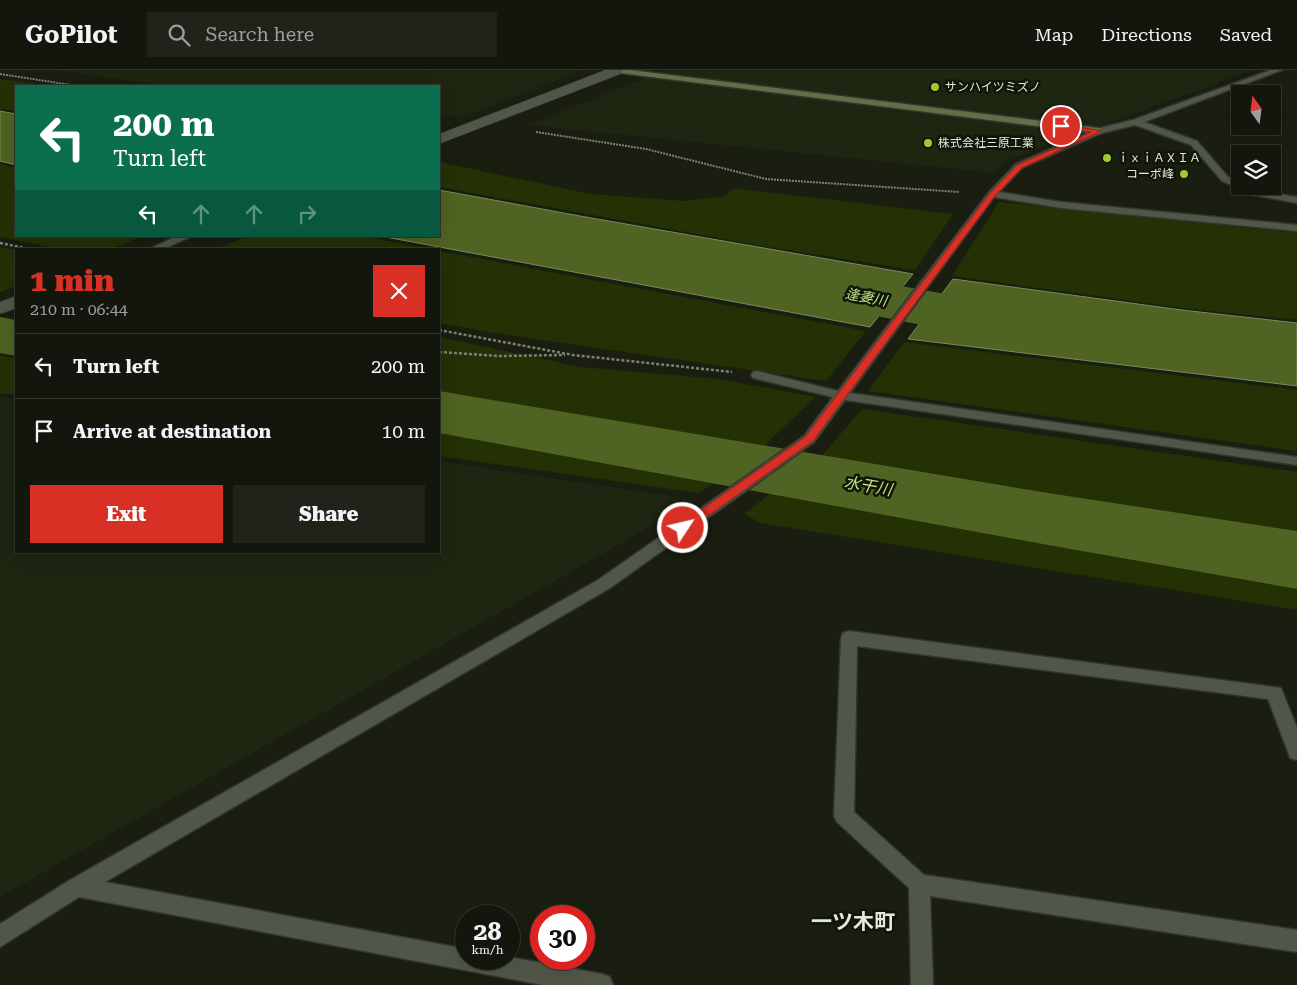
<!DOCTYPE html>
<meta charset="utf-8">
<style>
body{margin:0;font-family:"Roboto Serif","Noto Sans JP",serif;background:#20231a;color:#f1f3f6;height:100vh;display:flex;flex-direction:column;font-size:19px;white-space:nowrap}
*{box-sizing:border-box;margin:0}
p{font-size:16px;color:#9d9f9d}
.icon{flex:none;width:28px;height:28px;fill:none;stroke:currentColor;stroke-width:2;stroke-linecap:round;stroke-linejoin:round}
.map{position:relative;flex:1;overflow:hidden}
.panel{position:absolute;left:15px;top:178px;width:425px;height:305px;display:flex;flex-direction:column;background:#13160c;border-radius:0px;box-shadow:0 5px 20px #0002,0 0 0 1px #32352d}
.panel>*{flex:none}
.banner{position:absolute;left:15px;top:15px;width:425px;height:152px;border-radius:0px;box-shadow:0 5px 20px #0002,0 0 0 1px #32352d;background:#0b6e4f;color:#fff;overflow:hidden}
.needle{width:32px;rotate:346deg}
.controls{position:absolute;left:1231px;top:15px;display:grid;gap:10px}
.controls a{display:grid;place-items:center;width:50px;height:50px;border-radius:0px;background:#13160c;box-shadow:0 5px 20px #0002,0 0 0 1px #32352d;font-size:25px}
.speed{position:absolute;left:455px;top:835px;display:flex;gap:10px;font-size:25px;font-weight:700;text-align:center}
.speed>*{display:grid;place-content:center;width:65px;height:65px;border-radius:50%;background:#13160c;box-shadow:0 5px 20px #0002,0 0 0 1px #32352d;line-height:1}
.speed small{font-size:12px;font-weight:400}
.speed .limit{border:8px solid #d22;background:#fff;color:#111}
.pin{position:absolute;display:grid;place-items:center;width:42px;height:42px;color:#fff;margin:-21px;border:2px solid #fff;border-radius:50%;box-shadow:0 1px 5px #0007}
.me{position:absolute;width:55px;margin:-28px;rotate:55deg;stroke-linejoin:round;filter:drop-shadow(0 0 4px #0008)}
.turn{display:flex;align-items:center;gap:18px;height:105px;padding:0 15px;font-size:22px}
.turn .icon{width:65px;height:65px;stroke-width:2.5}
.turn b{display:block;font-size:35px;line-height:42px}
.lanes{display:flex;align-items:center;height:48px;padding:0 15px;background:#0003;justify-content:center;gap:25px;direction:ltr}
.lanes .off{opacity:.35}
.round{display:grid;place-items:center;flex:none;width:52px;height:52px;border-radius:0px;background:#20231a}
.head{display:flex;align-items:center;justify-content:space-between;height:85px;padding:0 15px}
h1{font-size:30px;font-weight:800;line-height:38px;color:#d93025}
.button{display:flex;gap:10px;margin-top:auto;padding:10px 15px}
.button a{flex:1;height:58px;border-radius:0px;background:#d93025;color:#fff;font-size:20px;font-weight:800;line-height:58px;text-align:center}
.button a+a{background:#20231a;color:#f1f3f6}
ul{padding:0;list-style:none}
li{display:flex;align-items:center;gap:15px;height:65px;padding:0 15px;border-top:1px solid #32352d}
li div{flex:1}
li b{display:block;font-size:19px}
li em{font-style:normal}
header{display:flex;align-items:center;gap:30px;box-sizing:border-box;height:70px;padding:0 25px;background:#13160c;border-bottom:1px solid #32352d}
header strong{font-size:24px}
nav{display:flex;gap:28px;margin-inline-start:auto;font-size:18px}
.search{width:350px;height:45px;background:#20231a;display:flex;align-items:center;gap:12px;box-sizing:border-box;padding:0 18px;border-radius:0px;color:#9d9f9d;font-size:19px}
.map>svg:first-child{display:block}
.built{fill:#1e2511}
.green{fill:#243105}
.water{fill:#4f6322;stroke:#7c8b5a}
.lines{fill:none;stroke-linecap:round;stroke-linejoin:round}
.river{fill:#4f6322;fill-rule:evenodd}
.street-casing{stroke:#32352d;stroke-width:3}
.secondary-casing{stroke:#32352d;stroke-width:3}
.path-far1{stroke:#7c8175;stroke-width:2;stroke-dasharray:2 1;stroke-linecap:butt}
.path{stroke:#7c8175;stroke-width:2.5;stroke-dasharray:3 2;stroke-linecap:butt}
.street{fill:#515748;fill-rule:evenodd}
.secondary{fill:#626f46;fill-rule:evenodd}
.street-bridge-far1-casing{stroke:#32352d;stroke-width:10;stroke-linecap:butt}
.street-bridge-casing{stroke:#32352d;stroke-width:13;stroke-linecap:butt}
.street-bridge-far1{stroke:#515748;stroke-width:9}
.street-bridge{stroke:#515748;stroke-width:11}
.route{fill:#d93025;stroke:#8d1f18}
.poi-dot{fill:#9eca2e;stroke:#101508;stroke-width:2}
.labels{text-anchor:middle;dominant-baseline:central;stroke-width:5;stroke-linejoin:round;paint-order:stroke}
.far-poi-label{font-size:12px;fill:#e4e8de;stroke:#101508;text-anchor:start}
.far-water-label{font-size:14px;font-style:italic;fill:#c2e386;stroke:#101508}
.water-label{font-size:16px;font-style:italic;fill:#c2e386;stroke:#101508}
.near-quarter-label{font-size:21px;font-weight:bold;fill:#e4e8de;stroke:#101508}
</style>
<header>
<strong>GoPilot</strong>
<div class="search"><svg class="icon" aria-label="search" viewBox="0 0 24 24"><circle cx="10" cy="10" r="6"/><path d="M15 15l6 6"/></svg>Search here</div>
<nav><a>Map</a><a>Directions</a><a>Saved</a></nav>
</header>
<div class="map">
<svg width="1297" height="915" viewBox="0 0 1297 915">
<rect width="100%" height="100%" fill="#191e10"/>
<g class="built">
<path d="M54,0H581L464,47L439,45V16H170Z"/>
<path d="M666,0H1253L1006,91L995,103L529,55Z"/>
<path d="M0,327L16,329V481H439V391L697,430L0,827Z"/>
</g>
<g class="green">
<path d="M0,9L51,16H16V41L0,39Z"/>
<path d="M439,92L590,124L684,131L725,126L733,118L953,144L915,200L762,176L439,117Z"/>
<path d="M0,94L16,98V166H143L110,179H58L0,167Z"/>
<path d="M999,132L1297,163V250L1182,238L952,206Z"/>
<path d="M248,166H363L429,179H216Z"/>
<path d="M0,177L16,180V216L0,222Z"/>
<path d="M439,181L866,261L826,311L494,263L439,253Z"/>
<path d="M439,267L580,297L719,309L815,327L759,381L439,327Z"/>
<path d="M904,272L1297,320V381L868,321Z"/>
<path d="M0,286L16,288V325L0,323Z"/>
<path d="M862,339L1297,402V468L1217,456L819,389Z"/>
<path d="M439,360L721,408L698,423L439,386Z"/>
<path d="M776,419L1297,509V540L761,453L744,444Z"/>
</g>
<g class="water">
<path d="M0,41L16,44V95L0,91Z"/>
<path d="M439,120L580,146L913,204L870,257L380,166H439Z"/>
<path d="M953,209L1182,240L1297,253V316L908,269Z"/>
</g>
<g class="lines">
<g class="river">
<path d="M786,195L962,227L1037,235L1058,240L1067,253L1058,266L1037,271L962,263L766,224L757,212L766,200Z"/>
<path d="M0,247L16,250V286L0,283Z"/>
<path d="M439,321L1048,423L1297,461V519L1048,475L439,363Z"/>
</g>
<defs>
<g id="street">
<path d="M1271,0H1282L1144,52L1197,71L1228,107L1240,112V116H1249L1258,121L1297,127V133L1253,125L1222,111L1191,75L1135,55L1102,63L1022,98L999,122L1061,132L1297,155V161L1061,138L994,127L850,323L1297,387V395L845,330L814,372L610,518L105,812L466,879V889H509V887L602,904L610,907L613,915H543L79,827L0,877V854L70,810L598,510L804,366L833,327L753,308L751,305L753,302L757,301L838,321L989,122L1016,94L1096,59L1133,50Z"/>
<path d="M177,166H192L164,179H149Z"/>
<path d="M849,561L1281,618L1297,658V690L1290,688L1288,682L1268,629L857,576L854,742L924,805L1297,860V882L930,826L933,915H911L909,818L837,752L834,746L841,568L843,563Z"/>
</g>
<path id="secondary" d="M608,0H630L1099,58L1103,61L1099,64L612,2Z"/>
</defs>
<use href="#street" class="street-casing"/>
<use href="#secondary" class="secondary-casing"/>
<g class="path-far1">
<path d="M0,4L78,16"/>
<path d="M536,62L646,79L766,109L959,122"/>
</g>
<g class="path">
<path d="M0,173L30,179"/>
<path d="M439,260L573,285L732,302"/>
<path d="M439,282L499,286L565,285"/>
</g>
<use href="#street" class="street"/>
<use href="#secondary" class="secondary"/>
<defs>
<path id="street-bridge-far1" d="M439,69L618,0"/>
<path id="street-bridge" d="M0,238L16,232"/>
</defs>
<use href="#street-bridge-far1" class="street-bridge-far1-casing"/>
<use href="#street-bridge" class="street-bridge-casing"/>
<use href="#street-bridge-far1" class="street-bridge-far1"/>
<use href="#street-bridge" class="street-bridge"/>
</g>
<path class="route" d="M1061,54L1102,61L1022,98L995,126L813,371L687,461H679L677,458L679,455L805,367L990,123L1017,95L1091,62L1058,58V56Z"/>
<g class="poi-dot">
<circle cx="935" cy="17" r="5"/>
<circle cx="928" cy="73" r="5"/>
<circle cx="1107" cy="88" r="5"/>
<circle cx="1184" cy="104" r="5"/>
</g>
<g class="labels">
<g class="far-poi-label">
<text x="945" y="17">サンハイツミズノ</text>
<text x="938" y="73">株式会社三原工業</text>
<text x="1117" y="88">ｉｘｉＡＸＩＡ</text>
<text x="1174" y="104" text-anchor="end">コーポ峰</text>
</g>
<g class="far-water-label">
<text transform="translate(866 227) rotate(11)">逢妻川</text>
</g>
<g class="water-label">
<text transform="translate(868 416) rotate(10)">水干川</text>
</g>
<g class="near-quarter-label">
<text x="853" y="852">一ツ木町</text>
</g>
</g>
</svg>
<div class="controls">
<a><svg class="needle" viewBox="-14 -14 28 28"><path d="M0-13l5 13h-10z" fill="#e53935"/><path d="M0 13l5-13h-10z" fill="#9d9f9d"/></svg></a>
<a><svg class="icon" aria-label="layers" viewBox="0 0 24 24"><path d="M12 4l9 5-9 5-9-5zM3 14l9 5 9-5"/></svg></a>
</div>
<div class="speed"><div>28<small>km/h</small></div><div class="limit">30</div></div>
<div class="pin" style="left:1061px;top:56px;background:#d93025"><svg class="icon" aria-label="arrive" viewBox="0 0 24 24"><path d="M6 21V4h12l-3 4 3 4H6"/></svg></div>
<svg class="me" style="left:683px;top:458px" viewBox="-20 -20 40 40"><circle r="17" fill="#d93025" stroke="#fff" stroke-width="3"/><path d="M0-11L8 9 0 5-8 9z" fill="#fff"/></svg>
<div class="banner">
<div class="turn"><svg class="icon" aria-label="left" viewBox="0 0 24 24"><path d="M17 20v-9H6M10 6l-5 5 5 5"/></svg><div><b>200 m</b>Turn left</div></div>
<div class="lanes"><svg class="icon" aria-label="left" viewBox="0 0 24 24"><path d="M17 20v-9H6M10 6l-5 5 5 5"/></svg><svg class="icon off" aria-label="ahead" viewBox="0 0 24 24"><path d="M12 20V5M6 11l6-6 6 6"/></svg><svg class="icon off" aria-label="ahead" viewBox="0 0 24 24"><path d="M12 20V5M6 11l6-6 6 6"/></svg><svg class="icon off" aria-label="right" viewBox="0 0 24 24"><path d="M7 20v-9h11M14 6l5 5-5 5"/></svg></div>
</div>
<section class="panel">
<div class="head"><div><h1>1 min</h1><p>210 m · 06:44</p></div><a class="round" style="background:#d93025;color:#fff"><svg class="icon" aria-label="close" viewBox="0 0 24 24"><path d="M6 6l12 12M18 6L6 18"/></svg></a></div>
<ul>
<li><svg class="icon" aria-label="left" viewBox="0 0 24 24"><path d="M17 20v-9H6M10 6l-5 5 5 5"/></svg><div><b>Turn left</b></div><em>200 m</em></li>
<li><svg class="icon" aria-label="arrive" viewBox="0 0 24 24"><path d="M6 21V4h12l-3 4 3 4H6"/></svg><div><b>Arrive at destination</b></div><em>10 m</em></li>
</ul>
<div class="button"><a>Exit</a><a>Share</a></div>
</section>
</div>
